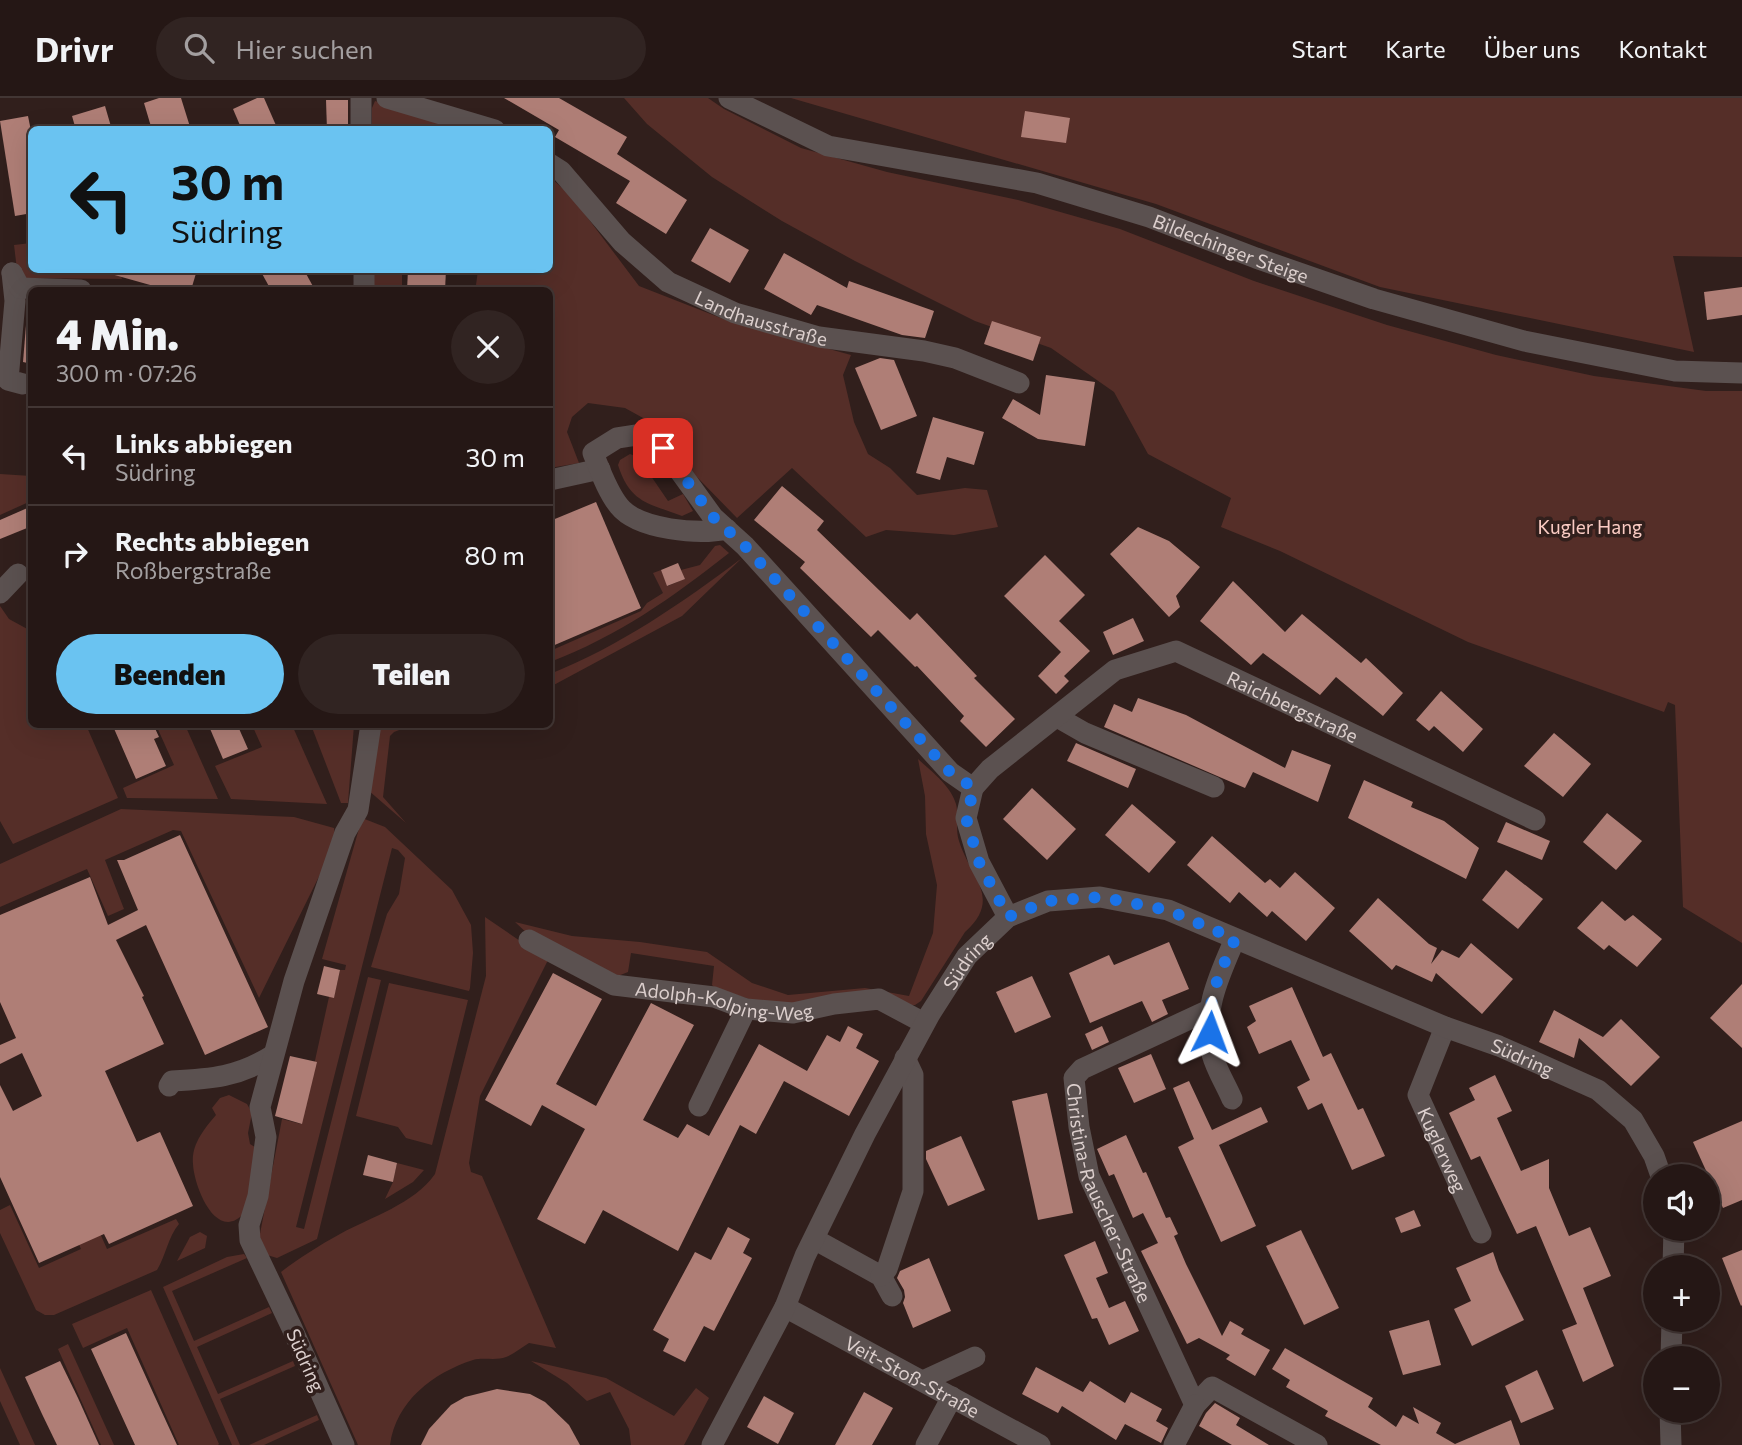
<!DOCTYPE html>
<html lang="de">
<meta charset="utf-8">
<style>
body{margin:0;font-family:Commissioner,sans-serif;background:#312422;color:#f1f3f6;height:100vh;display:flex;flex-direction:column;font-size:26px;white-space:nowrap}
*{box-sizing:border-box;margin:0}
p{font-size:23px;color:#a39fa0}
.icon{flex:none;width:38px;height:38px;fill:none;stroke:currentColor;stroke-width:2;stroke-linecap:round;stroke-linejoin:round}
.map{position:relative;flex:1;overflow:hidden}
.drawer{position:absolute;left:28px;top:189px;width:525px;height:441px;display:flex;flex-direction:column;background:#251715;border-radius:10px;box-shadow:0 7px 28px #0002,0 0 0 2px #423634}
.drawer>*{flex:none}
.guide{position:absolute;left:28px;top:28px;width:525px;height:147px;border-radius:10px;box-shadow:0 7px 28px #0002,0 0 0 2px #423634;background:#6ac3f1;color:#111;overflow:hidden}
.fabs{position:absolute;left:1643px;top:1066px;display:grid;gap:14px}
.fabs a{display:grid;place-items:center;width:77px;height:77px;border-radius:50%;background:#251715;box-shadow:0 7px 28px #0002,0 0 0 2px #423634;font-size:35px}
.pin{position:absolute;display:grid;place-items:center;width:60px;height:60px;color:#fff;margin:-30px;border-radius:14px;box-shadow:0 4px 10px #0006}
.me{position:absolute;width:77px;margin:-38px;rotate:3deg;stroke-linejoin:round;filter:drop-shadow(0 0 5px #0008)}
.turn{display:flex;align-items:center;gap:24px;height:147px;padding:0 28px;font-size:32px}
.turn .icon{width:91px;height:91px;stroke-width:2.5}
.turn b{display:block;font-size:49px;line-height:60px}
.round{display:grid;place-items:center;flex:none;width:74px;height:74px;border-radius:37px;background:#312422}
.overview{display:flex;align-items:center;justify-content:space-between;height:119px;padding:0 28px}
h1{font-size:42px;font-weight:800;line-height:52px}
.primary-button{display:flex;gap:14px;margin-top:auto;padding:14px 28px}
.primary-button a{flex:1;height:80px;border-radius:42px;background:#6ac3f1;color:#111;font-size:28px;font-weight:800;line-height:80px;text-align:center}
.primary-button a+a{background:#312422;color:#f1f3f6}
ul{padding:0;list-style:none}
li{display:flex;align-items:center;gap:21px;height:98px;padding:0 28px;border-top:2px solid #423634}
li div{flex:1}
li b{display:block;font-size:26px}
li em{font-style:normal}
header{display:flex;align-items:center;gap:42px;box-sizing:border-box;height:98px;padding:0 35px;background:#251715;border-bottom:2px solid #423634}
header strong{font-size:33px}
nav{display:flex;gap:38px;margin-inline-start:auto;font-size:24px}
.search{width:490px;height:63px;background:#312422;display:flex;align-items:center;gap:18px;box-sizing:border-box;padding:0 24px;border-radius:38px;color:#a39fa0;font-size:26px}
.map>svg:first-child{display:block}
.green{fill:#552e28}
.building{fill:#af7e76}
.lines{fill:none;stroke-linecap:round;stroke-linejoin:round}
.minor{stroke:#5b5150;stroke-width:21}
.route{stroke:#1a73e8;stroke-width:12;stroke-dasharray:0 21.6}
.labels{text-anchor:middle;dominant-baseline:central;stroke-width:7;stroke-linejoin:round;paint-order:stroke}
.street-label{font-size:19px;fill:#dccfcd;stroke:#311f1c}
.park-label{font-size:19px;fill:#facbc3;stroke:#311f1c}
</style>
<header>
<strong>Drivr</strong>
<div class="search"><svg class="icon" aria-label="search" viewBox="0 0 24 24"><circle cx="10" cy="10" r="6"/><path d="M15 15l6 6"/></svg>Hier suchen</div>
<nav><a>Start</a><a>Karte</a><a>Über uns</a><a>Kontakt</a></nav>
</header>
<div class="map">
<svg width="1742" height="1347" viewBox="0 0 1742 1347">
<rect width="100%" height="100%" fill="#311f1c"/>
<g class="green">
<path d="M624,0H708L724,11L801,50L887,74L1018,102L1120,131L1254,183L1387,227L1496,257L1594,278L1706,293H1742V845L1683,809L1675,607L1668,604L1664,614L1468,544L1280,453L1221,429L1231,400L1148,356L1114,294L1051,250L975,223L855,163L782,123L712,79L647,26Z"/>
<path d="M791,0H1742V159L1673,158L1694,254L1380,189L1156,106Z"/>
<path d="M375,3L476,31H372V10Z"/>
<path d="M550,79L572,99L639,188L731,224L851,257L843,277L854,324L868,356L890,370L917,397L965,390L987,392L998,429L954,437L886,432L866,439L792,370L737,420L696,378L663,331L625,310L588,305L572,319L567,334L579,365L550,370V192L452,191L476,187L478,172H550Z"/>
<path d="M31,145L32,172H120L122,181L18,180L14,147Z"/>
<rect x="373" y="172" width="29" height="20"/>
<path d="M630,356L638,359L668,403L683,396L693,413L682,418C648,405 630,405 618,367L620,362Z"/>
<path d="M0,376L31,378V403L0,417Z"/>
<path d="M720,447L729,455C672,500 618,538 550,564V553L641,513L647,505L663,495L653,475L661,472L668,488L684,481L681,472L700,467L715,448Z"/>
<path d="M742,460L682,518L550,589V576C620,548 682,505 742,460Z"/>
<path d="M0,508L9,521L31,533L32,626L86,627L118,700L13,746L0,723Z"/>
<path d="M156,627H185L218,701L127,700L123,690L174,667Z"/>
<path d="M252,627H292L327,706L231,701L215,668L262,649Z"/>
<path d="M311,627H354L348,705H341Z"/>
<path d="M380,627H412L394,634L390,638L383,699L406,725L368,692Z"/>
<path d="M918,661C931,673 951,688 956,706C959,718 955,731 959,743C970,779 1003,800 965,834L921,903L915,907H810L755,903L715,890L712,887L714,868L631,855L628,874L618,878L530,838L515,824L572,838L640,844L707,854L752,885L788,897L865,890L909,898L933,835L937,787L926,736L925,698Z"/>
<path d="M121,711L294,719L334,730L336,744L259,900L181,733L173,732L105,762L124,811L108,818L87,771L0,809V766Z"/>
<path d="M362,720L385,729L452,792L471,827L473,855L470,890L469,893L371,869L387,816L399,796L405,760L398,752L392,750L296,1129L304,1131L368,879L381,882L317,1141L277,1160L267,1157L259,1141L282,1021L301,1026L329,899H334L340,872H345L346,867L322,861Z"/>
<path d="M485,819L548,862L480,998L469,1065L471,1074L482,1078L556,1250L529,1245C522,1249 514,1256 506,1259C496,1263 483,1259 473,1262C433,1275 396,1303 390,1347H358L281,1174C299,1160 320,1147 340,1136C371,1119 414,1106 435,1076L486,878Z"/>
<path d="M389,885L468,902L432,1047L406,1040L398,1029L356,1018Z"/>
<path d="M229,997L247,1006L252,1015L248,1035L250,1046L258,1051L245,1114C217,1147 194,1089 193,1066C191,1047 204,1031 216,1017L212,1010L220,1000Z"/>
<path d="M397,1065L424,1072L413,1084L385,1101L393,1084Z"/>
<path d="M74,1077L107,1151L176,1121L179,1126C168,1139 166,1157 157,1172L54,1217H45L36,1212L0,1135V1112L10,1107L39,1170L81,1151L52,1086Z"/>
<path d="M200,1134L207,1138L205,1150L177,1163L190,1139Z"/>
<path d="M244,1156L247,1160L172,1193L194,1243L269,1209L272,1215L197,1249L218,1296L293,1263L295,1268L220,1301L240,1347H232L163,1189L227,1159Z"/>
<path d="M151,1192L219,1346L218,1347H179L127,1230L83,1250L72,1226Z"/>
<path d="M68,1246L114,1347H101L58,1251Z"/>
<path d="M531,1263L606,1280L674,1318L696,1290L709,1300L684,1347H631L629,1331L610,1294L587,1303L567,1285Z"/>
<path d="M0,1270L35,1347H20L0,1303Z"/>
<path d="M317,1317L319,1322L264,1347H249Z"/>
</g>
<g class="building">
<path d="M159,0H181L191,32H152L144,5Z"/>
<path d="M257,0H264L278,32H242L233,11Z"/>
<path d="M504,0H559L627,39L617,56L687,102L666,136L616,105L630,83L555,39L559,32Z"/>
<path d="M326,2H348V32H327Z"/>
<path d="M105,8L112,32H76L72,18Z"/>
<path d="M1025,13L1070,20L1066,45L1021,39Z"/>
<path d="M28,18L32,38V115L15,118L0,23Z"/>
<path d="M710,130L749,152L730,185L691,163Z"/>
<path d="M784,155L847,190L849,183L934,213L925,240L902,237L817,207L811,217L764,191Z"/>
<path d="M112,172H197L191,192H168L111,176Z"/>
<path d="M260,172H304L315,192H271Z"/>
<path d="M408,172H446L445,192H407Z"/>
<path d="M1742,189V217L1707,222L1704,194Z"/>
<path d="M27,215L32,216V266L23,264Z"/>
<path d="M992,223L1041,239L1033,263L984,246Z"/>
<path d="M880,260L894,262L917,318L881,332L855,270Z"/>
<path d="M1046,277L1095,284L1085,348L1038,341L1002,320L1013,301L1040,317Z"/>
<path d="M933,319L984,334L974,367L947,359L940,382L916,375Z"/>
<path d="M782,388L824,423L817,432L910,522L917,515L977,578L974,580L1015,621L986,649L960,623L964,618L917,568L915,569L878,532L871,539L800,470L805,464L754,422Z"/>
<path d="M596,404L641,510L550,549V423Z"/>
<path d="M32,408V428L0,441V422Z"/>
<path d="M1138,429L1169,443L1200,469L1176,498L1180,509L1169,519L1110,456Z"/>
<path d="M1045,457L1085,497L1059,523L1090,553L1064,578L1069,583L1056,596L1038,578L1061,554L1004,498Z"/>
<path d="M678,465L685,481L667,488L661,472Z"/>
<path d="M1233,483L1285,534L1302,516L1361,565L1366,560L1403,595L1383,618L1336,579L1320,597L1263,555L1251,567L1200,523Z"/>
<path d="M1133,520L1144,543L1113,557L1103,534Z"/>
<path d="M1441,593L1483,631L1463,654L1434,628L1429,633L1416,622Z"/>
<path d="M1138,600L1186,617L1285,670L1292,652L1331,667L1318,704L1253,674L1245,690L1104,629L1114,606L1132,614Z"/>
<path d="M112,626H153L159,639L154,641L166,668L136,681Z"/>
<path d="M208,626H237L248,651L223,661Z"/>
<path d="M1554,635L1591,666L1563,699L1524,668Z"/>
<path d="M1076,645L1136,671L1128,690L1067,663Z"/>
<path d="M1364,682L1413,704L1411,709L1444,723L1479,750L1466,781L1348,720Z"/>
<path d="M1032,690L1076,731L1047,762L1003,721Z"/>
<path d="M1132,706L1176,744L1149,775L1105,737Z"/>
<path d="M1607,715L1642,743L1616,772L1583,744Z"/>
<path d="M1506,724L1550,743L1542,762L1497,744Z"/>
<path d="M180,737L268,929L205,957L146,827L116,842L144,898L142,899L164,946L105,973L137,1044L160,1034L193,1108L109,1146L104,1136L39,1165L0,1079V987L13,1013L42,998L22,955L0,966V947L16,940L0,904V817L90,779L108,827L138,812L117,762H124Z"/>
<path d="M1212,738L1265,785L1270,781L1280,790L1295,774L1335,810L1306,843L1272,813L1267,819L1239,794L1230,805L1187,767Z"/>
<path d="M1506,772L1543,801L1518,831L1482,802Z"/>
<path d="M1378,800L1429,846L1437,850L1431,866L1442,852L1459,860L1471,845L1513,881L1482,916L1436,875L1432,884L1396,867L1392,872L1349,833Z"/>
<path d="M1602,803L1625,823L1633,817L1662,841L1637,869L1609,847L1604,852L1577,830Z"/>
<path d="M1169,844L1189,891L1162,902L1168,916L1152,924L1142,903L1090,925L1069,875L1109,857L1114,867Z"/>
<path d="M324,868L340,872L334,900L317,896Z"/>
<path d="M553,875L602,901L556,986L596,1008L651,905L694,927L643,1022L678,1040L687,1026L709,1038L759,946L807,973L827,937L840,944L848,928L863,936L856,950L879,963L849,1018L784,983L756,1036L740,1027L678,1153L603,1112L585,1146L537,1121L585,1031L542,1007L531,1028L485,1002Z"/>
<path d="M1032,878L1051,919L1015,935L996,894Z"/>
<path d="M1742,886V950L1710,920Z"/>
<path d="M1292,889L1323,959L1331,955L1358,1012L1363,1010L1385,1058L1352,1072L1322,1005L1308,1012L1297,989L1310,982L1291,942L1259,956L1247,929L1256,923L1249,908Z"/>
<path d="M1554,912L1603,939L1621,921L1660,959L1631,988L1579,940L1574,960L1539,944Z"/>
<path d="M1102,928L1109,944L1092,952L1085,936Z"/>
<path d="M1151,956L1166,991L1134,1005L1118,970Z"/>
<path d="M290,958L317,964L302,1026L275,1018Z"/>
<path d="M1495,977L1512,1013L1497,1020L1521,1073L1549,1061V1090L1569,1138L1590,1129L1611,1178L1583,1190L1614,1268L1583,1284L1562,1232L1577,1226L1536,1128L1517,1136L1480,1058L1471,1062L1449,1015L1475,1002L1469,990Z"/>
<path d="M1189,983L1212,1032L1261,1009L1268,1024L1219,1047L1256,1128L1221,1144L1178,1049L1194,1041L1173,990Z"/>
<path d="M1047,995L1073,1115L1038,1122L1012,1003Z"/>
<path d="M1742,1023V1102L1723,1110L1693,1044Z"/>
<path d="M1126,1037L1143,1075L1146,1074L1166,1120L1170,1119L1178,1136L1174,1138L1186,1166L1222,1238L1230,1223L1244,1231L1241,1236L1270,1252L1255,1278L1226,1261L1230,1257L1199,1240L1187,1246L1141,1153L1158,1145L1143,1115L1133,1120L1114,1076L1109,1078L1097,1051Z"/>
<path d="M961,1038L985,1092L948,1108L926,1061V1053Z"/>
<path d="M368,1057L397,1065L393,1084L363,1077Z"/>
<path d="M1414,1112L1421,1128L1401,1135L1395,1120Z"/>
<path d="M728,1129L750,1141L743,1155L752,1160L714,1233L704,1228L685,1264L663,1253L669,1241L653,1232L695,1154L711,1162Z"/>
<path d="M1301,1132L1339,1210L1304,1227L1266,1148Z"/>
<path d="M1095,1143L1108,1175L1096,1180L1109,1210L1125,1203L1139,1233L1109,1247L1097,1220L1092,1221L1064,1157Z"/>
<path d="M1742,1152V1207L1741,1208L1722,1160Z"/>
<path d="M1493,1154L1499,1172L1524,1222L1472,1248L1454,1211L1471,1203L1456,1170Z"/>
<path d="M929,1160L951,1213L913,1230L903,1205L905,1199L904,1192L897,1180L900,1173Z"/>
<path d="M1429,1222L1441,1267L1403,1277L1389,1233Z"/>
<path d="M126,1235L160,1310L177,1347H135L108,1288L91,1251Z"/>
<path d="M1285,1250L1373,1300L1368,1309L1396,1329L1403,1317L1419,1326L1413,1309L1441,1325L1436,1335L1455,1346L1511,1322L1520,1347H1381L1325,1318L1328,1313L1286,1289L1290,1282L1272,1271Z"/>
<path d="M60,1263L78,1300L99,1347H57L42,1316L25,1279Z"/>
<path d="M1036,1269L1083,1294L1090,1283L1125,1305L1131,1294L1162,1311L1156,1323L1168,1330L1161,1345L1125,1326L1116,1342L1062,1308L1058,1315L1022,1296Z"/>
<path d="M1537,1272L1554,1311L1521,1325L1505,1288Z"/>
<path d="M497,1291L530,1296L545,1304L569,1327L580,1347H421L429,1331L451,1307L465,1299Z"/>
<path d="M864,1294L893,1310L872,1347H835Z"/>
<path d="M764,1298L794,1315L778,1346L747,1329Z"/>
<path d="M1215,1305L1240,1320L1236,1327L1269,1347H1232L1199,1328L1206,1315Z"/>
</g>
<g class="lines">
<g class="minor">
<path d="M361,0V32"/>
<path d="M387,0L495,32"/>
<path id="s1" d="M729,0L828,48L1037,85L1149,119L1256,160L1374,201L1524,243L1675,273L1742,275"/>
<path id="s2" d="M550,66L561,73L622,144L668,184L735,215L819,239L924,253L955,260L1019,285"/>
<path d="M364,172V192"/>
<path d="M12,175L15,203L8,282L23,286"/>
<path d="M12,175L20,190L81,192"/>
<path d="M550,382L600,371"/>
<path d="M727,431C700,437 638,432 619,408C607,393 600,372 593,355L617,340L643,336L663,350L713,419L745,448L950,674L973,690L966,720L979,764L1008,819"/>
<path d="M0,495L18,476"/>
<path d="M1057,619L1085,635L1214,689"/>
<path id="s3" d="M973,690L990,671L1115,572L1176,553L1535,722"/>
<path id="s4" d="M529,842L614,887L714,899L746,911L793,915L834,906L879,901L924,925"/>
<path id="s5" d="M1209,912L1082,971L1074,980L1079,1029L1089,1078L1195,1307L1212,1289L1317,1347"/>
<path id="s6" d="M1445,929L1418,997L1481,1135"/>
<path d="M169,988L172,983C211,981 239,979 273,957"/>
<path d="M1232,1001C1226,987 1216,971 1212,956C1201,915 1219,878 1235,841"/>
<path d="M699,1008L746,911"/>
<path d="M814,1141L881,1178L892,1198"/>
<path d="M1673,1169L1674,1130"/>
<path d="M881,1178L887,1171L913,1093V977L905,960"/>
<path id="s7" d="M785,1209L1040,1347"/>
<path d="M1671,1260L1672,1222"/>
<path d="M923,1283L975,1259"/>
<path d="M1670,1312L1671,1347"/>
<path d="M344,1347L291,1228L250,1142L249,1127L258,1098L266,1039L260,1009L294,883L345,735L358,712L371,626"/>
<path id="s8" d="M712,1347L785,1209L805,1158L865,1036L930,916L967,858L1008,819L1048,803L1100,799L1168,812L1445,929L1499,948L1598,992L1633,1022L1654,1058L1661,1078"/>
<path d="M926,1347L952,1299"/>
<path d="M1174,1347L1195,1307"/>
</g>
</g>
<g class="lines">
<path class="route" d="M663,350L713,419L745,448L950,674L974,690L966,720L979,764L1008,819L1048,803L1100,799L1168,812L1235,841C1220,875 1208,896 1210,934"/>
</g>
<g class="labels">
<g class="street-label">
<text stroke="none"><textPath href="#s1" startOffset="527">Bildechinger Steige</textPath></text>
<text stroke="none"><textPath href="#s2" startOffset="268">Landhausstraße</textPath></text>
<text stroke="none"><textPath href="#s3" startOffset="378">Raichbergstraße</textPath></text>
<text stroke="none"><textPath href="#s8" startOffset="548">Südring</textPath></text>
<text stroke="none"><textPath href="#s4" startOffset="208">Adolph-Kolping-Weg</textPath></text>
<text stroke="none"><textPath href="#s8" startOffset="1157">Südring</textPath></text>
<text stroke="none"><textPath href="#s6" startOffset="133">Kuglerweg</textPath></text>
<text stroke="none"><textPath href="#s5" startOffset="273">Christina-Rauscher-Straße</textPath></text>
<text transform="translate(306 1262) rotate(66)">Südring</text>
<text stroke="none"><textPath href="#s7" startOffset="145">Veit-Stoß-Straße</textPath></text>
</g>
<g class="park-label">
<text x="1590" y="428">Kugler Hang</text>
</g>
</g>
</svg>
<div class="fabs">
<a><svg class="icon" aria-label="sound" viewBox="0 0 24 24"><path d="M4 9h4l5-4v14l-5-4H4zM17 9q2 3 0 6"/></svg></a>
<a>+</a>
<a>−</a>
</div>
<div class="pin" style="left:663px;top:350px;background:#d93025"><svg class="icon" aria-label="arrive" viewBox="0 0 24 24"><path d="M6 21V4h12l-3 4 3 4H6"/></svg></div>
<svg class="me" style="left:1210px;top:934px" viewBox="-20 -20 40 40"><path d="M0-17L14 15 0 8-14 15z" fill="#1a73e8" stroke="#fff" stroke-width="4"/></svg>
<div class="guide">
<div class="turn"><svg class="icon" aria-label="left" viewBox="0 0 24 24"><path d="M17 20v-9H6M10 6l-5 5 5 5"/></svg><div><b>30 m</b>Südring</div></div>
</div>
<section class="drawer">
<div class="overview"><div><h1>4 Min.</h1><p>300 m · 07:26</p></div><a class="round"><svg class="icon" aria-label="close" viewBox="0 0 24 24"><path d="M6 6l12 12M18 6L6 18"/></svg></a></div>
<ul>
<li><svg class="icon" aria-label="left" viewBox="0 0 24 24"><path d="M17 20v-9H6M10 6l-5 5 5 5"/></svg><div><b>Links abbiegen</b><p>Südring</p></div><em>30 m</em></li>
<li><svg class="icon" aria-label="right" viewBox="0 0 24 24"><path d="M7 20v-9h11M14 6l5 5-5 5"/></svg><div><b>Rechts abbiegen</b><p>Roßbergstraße</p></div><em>80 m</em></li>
</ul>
<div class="primary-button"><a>Beenden</a><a>Teilen</a></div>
</section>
</div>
